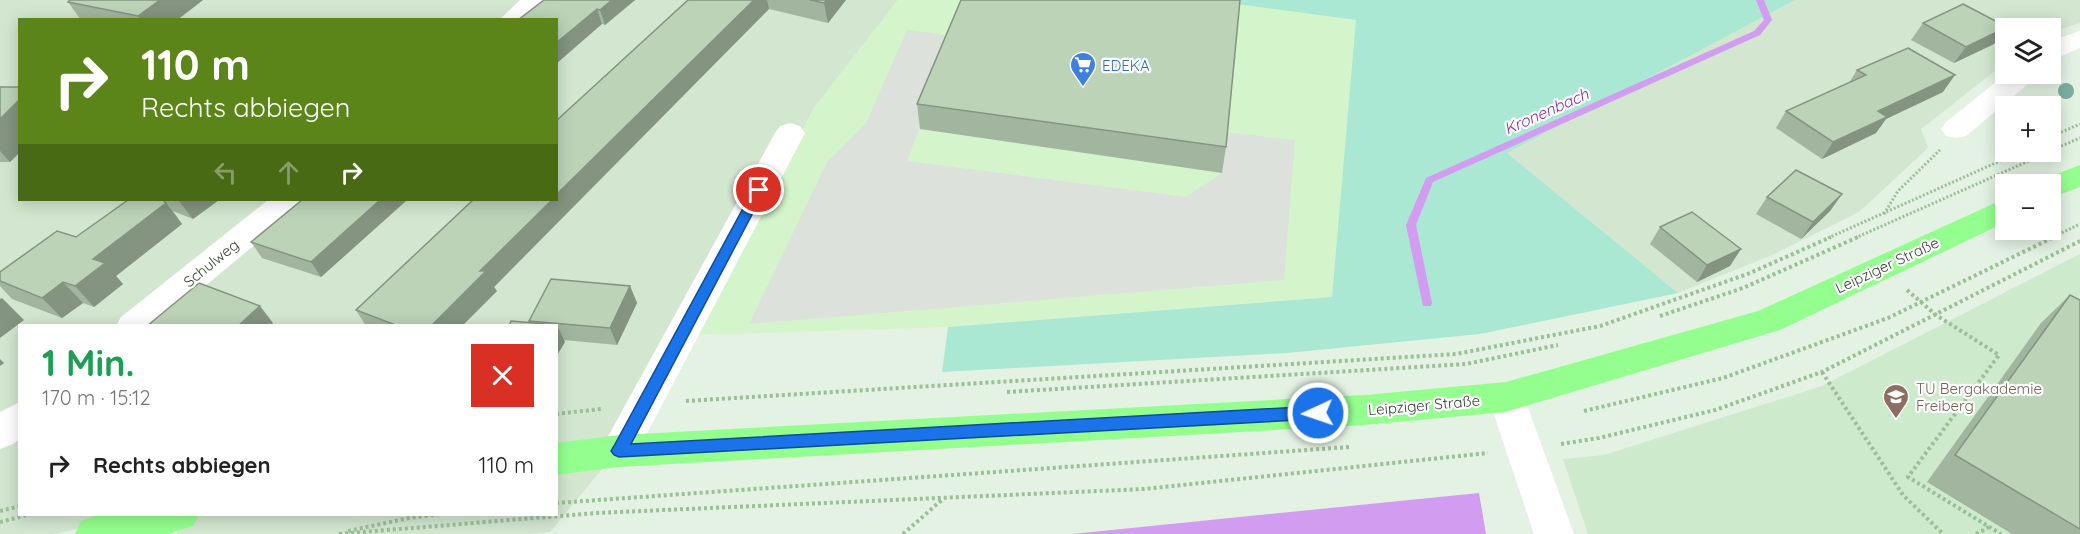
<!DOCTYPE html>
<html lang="de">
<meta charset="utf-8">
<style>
body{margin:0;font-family:Quicksand,sans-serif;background:#f6f6f6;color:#222;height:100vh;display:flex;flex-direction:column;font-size:22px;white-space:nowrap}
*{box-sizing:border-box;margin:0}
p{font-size:20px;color:#767676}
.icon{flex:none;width:33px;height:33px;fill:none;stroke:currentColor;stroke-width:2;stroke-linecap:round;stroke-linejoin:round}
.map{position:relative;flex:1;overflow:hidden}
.panel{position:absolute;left:18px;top:324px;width:540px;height:192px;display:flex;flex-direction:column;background:#fff;border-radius:0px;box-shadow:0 3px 15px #0003}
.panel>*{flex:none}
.banner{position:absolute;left:18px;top:18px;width:540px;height:183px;border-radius:0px;box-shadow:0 3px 15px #0003;background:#5c8519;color:#fff;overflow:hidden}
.controls{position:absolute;left:1995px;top:18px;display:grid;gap:12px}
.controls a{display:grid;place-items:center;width:66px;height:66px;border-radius:0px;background:#fff;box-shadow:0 3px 15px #0003;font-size:30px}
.pin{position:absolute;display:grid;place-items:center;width:51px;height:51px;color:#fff;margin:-26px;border:3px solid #fff;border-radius:50%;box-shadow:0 2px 6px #0007}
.me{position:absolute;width:66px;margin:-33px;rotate:267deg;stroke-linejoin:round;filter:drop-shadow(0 0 4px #0008)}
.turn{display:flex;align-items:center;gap:21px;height:126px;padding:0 24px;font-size:27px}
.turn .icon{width:78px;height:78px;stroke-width:2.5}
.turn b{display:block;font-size:42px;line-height:51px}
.lanes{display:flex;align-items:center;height:57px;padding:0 24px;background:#0003;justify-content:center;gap:30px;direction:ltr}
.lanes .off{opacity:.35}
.round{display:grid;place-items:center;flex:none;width:63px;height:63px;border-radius:0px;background:#f6f6f6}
.summary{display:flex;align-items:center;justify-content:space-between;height:102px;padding:0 24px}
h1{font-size:36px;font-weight:800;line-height:45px;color:#1e9e55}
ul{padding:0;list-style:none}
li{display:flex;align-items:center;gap:18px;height:78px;padding:0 24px}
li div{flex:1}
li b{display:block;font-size:22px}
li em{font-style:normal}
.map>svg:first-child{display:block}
.residential{fill:#d2e6d0;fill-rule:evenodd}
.commercial{fill:#d4f5cc}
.education{fill:#cdebcc}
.green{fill:#aae8d4}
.parking{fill:#dce2db}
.water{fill:#d29cf1}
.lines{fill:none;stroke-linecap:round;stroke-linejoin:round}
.stream{fill:#d29cf1;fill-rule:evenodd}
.path-far1{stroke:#9bbf96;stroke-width:3;stroke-dasharray:2 2;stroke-linecap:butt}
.path{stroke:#9bbf96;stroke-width:4;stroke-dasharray:3 3;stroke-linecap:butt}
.minor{fill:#fff;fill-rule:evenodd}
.major{fill:#94ff8e;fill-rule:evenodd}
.tree{fill:#7bada0}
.wall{fill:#a2b59e}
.shaded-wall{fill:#849481}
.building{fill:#bcd3b8;stroke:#849481;stroke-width:1.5}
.route{fill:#1a73e8;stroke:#114b97;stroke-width:1.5}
.labels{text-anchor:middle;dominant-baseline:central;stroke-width:4.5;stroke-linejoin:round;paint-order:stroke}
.shop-label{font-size:15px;fill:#366cbe;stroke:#fff;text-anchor:start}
.street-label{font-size:15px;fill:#354333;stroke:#fff}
.education-label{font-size:15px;fill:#785e54;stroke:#fff;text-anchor:start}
.water-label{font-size:16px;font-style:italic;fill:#822bb0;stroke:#fff}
</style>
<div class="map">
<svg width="2080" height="534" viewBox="0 0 2080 534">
<rect width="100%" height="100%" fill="#e3f2e2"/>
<g class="residential">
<path d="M0,0H898L814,108L674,382L550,532L529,534H177L180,515L556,514V326H20V514L144,515L53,534H0ZM20,20H556V200H20Z"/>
<path d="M1795,0H2080V23L2051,32L2050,28H2006L2005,63L1921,129L1928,148L1859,212L1772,255L1678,293L1507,153Z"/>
</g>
<path class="commercial" d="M898,0H1205L1357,20L1332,297L948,327L698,335L814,108Z"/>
<path class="education" d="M2080,254V534H1588L1563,459L1604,455L1822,386Z"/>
<path class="green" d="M1205,0H1795L1507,153L1678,293L1480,334L1287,353L942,372L948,327L1332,297L1356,20Z"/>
<path class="parking" d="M907,30L956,36L907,161L1186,197L1222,173L1226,132L1295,140L1284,280L749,324L827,162L866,123Z"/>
<path class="water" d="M1479,493L1486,534H1072Z"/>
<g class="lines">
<path class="stream" d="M1756,0H1764L1772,20L1760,35L1433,182L1416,225L1432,303L1431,306H1423L1406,225L1426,178L1754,31L1764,20Z"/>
<g class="path-far1">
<path d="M2050,137L2080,124"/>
<path d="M2050,151L2080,138"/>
<path d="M1884,214L1898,191L1940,150"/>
<path d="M1828,238L2020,152"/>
<path d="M1855,238L2049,152"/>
<path d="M2051,238L2080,224"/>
</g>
<g class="path">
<path d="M1907,290L1936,315L1999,355L1908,477L2001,534"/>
<path d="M1660,316L1743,288L1858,237"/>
<path d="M1822,372L1903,495L1943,534"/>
<path d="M1007,392L1466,364L1558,345"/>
<path d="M686,401L1456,354L1600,326L1750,273L1831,237"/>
<path d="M1584,411L1723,378L1888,318L2054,237"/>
<path d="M556,414L601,409"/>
<path d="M1561,444L1599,438L1715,410L1822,372L2080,241"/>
<path d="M556,503L1349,447"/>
<path d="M0,511L20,506"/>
<path d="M0,522L31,514"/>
<path d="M348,531L409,518L441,514"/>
<path d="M339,534L596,513L1144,489L1488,453"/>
<path d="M903,534L943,499"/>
<path d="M1976,534L1989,527"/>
</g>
<g class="minor">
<path d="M520,0H549L529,20H499Z"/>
<path d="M2080,31V48L2050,61V41Z"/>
<path d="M2006,74H2037L2033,80L1966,136L1956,138L1946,136L1941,129L1946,122Z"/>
<path d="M790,123L800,126L805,133L632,462L619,467L606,462L600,451L606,440L775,133L780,126Z"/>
<path d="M268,200H304L299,208L157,326H116L121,317Z"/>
<path d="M1506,382L1519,387L1524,397L1574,534H1534L1488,397L1493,387Z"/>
<path d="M20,402V439L13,444L0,449V412Z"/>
</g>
<g class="major">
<path d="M2080,165V187L2050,198V184H2037L2039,181Z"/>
<path d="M2006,198V222L1780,330L1506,412L1365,425L619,467L556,475V443L619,435L1365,395L1506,382L1758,311Z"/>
<path d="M102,514H199L193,526L168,534H75L81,521Z"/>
</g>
</g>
<circle class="tree" cx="2066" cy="91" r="8"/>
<g class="wall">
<path d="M70,0H203L177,20H81L68,2Z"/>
<path d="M544,0H635L605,25Z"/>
<path d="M688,0H846L828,23L769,9L494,287L497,291L462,326H366L356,310Z"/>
<path d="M1923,23L2007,27L1994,44L1954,63L1911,40Z"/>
<path d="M1857,70L1943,92L1886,119L1876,133L1822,159L1776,128L1786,111L1849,83Z"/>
<path d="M0,87H20V152L10,162H0Z"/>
<path d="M917,104L1226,147L1222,173L920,129Z"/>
<path d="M1842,194L1830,211L1801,239L1756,214L1767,197Z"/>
<path d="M164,200H219L193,219L173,211L182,224L116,276L123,284L94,307L83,303L62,318L12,299L0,286V272L76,237Z"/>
<path d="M302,200H407L321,277L262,258L251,242Z"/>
<path d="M1660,227L1730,266L1697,282L1650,244Z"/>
<path d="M630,286L637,303L617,345L564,340L565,342L530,323L529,321Z"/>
<path d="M2070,295L2080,300V534H2012L1927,482L2041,323Z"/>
</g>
<g class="shaded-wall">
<path d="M160,0H203L177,20H140L138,16Z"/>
<path d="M612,0H635L605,25L600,10Z"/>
<path d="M754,0H767L769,9L494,287L497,291L462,326H431L480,271L552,200H556V195Z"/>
<path d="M827,0H846L828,23L824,3Z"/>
<path d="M597,9L602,24L556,64V43Z"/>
<path d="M2007,27L1994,44L1954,63L1966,47Z"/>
<path d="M1955,75L1943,92L1886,119L1876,133L1822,159L1833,142L1878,111Z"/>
<path d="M20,99V152L10,162L0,151V119Z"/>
<path d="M1842,194L1830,211L1801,239L1813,222Z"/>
<path d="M178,200H219L193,219Z"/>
<path d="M380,200H407L321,277L311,262Z"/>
<path d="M166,203L182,224L116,276L123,284L94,307L75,286L93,259Z"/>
<path d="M1741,249L1730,266L1697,282L1707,265Z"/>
<path d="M63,282L83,303L62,318L42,298Z"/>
<path d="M630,286L637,303L617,345L610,328Z"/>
<path d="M2,298L24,320L0,338V299Z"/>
<path d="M260,306L273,323L270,326H238Z"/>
<path d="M557,325L565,342L556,357Z"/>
<path d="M0,359L4,363L0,366Z"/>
</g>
<g class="building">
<path d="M70,0H160L138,16L68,2Z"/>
<path d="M544,0H612L600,10L597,9L556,43V20H518Z"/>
<path d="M688,0H754L556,195V121Z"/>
<path d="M810,0H827L824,3Z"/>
<path d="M961,0H1240L1226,147L917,104Z"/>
<path d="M1963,4L2007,27L1966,47L1923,23Z"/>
<path d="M1908,48L1955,75L1878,111L1887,117L1833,142L1786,111L1866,75L1857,70Z"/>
<path d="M0,87H20V99L0,119Z"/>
<path d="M1796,170L1842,194L1813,222L1767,197Z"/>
<path d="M128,200H163L166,203L93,259L105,263L75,286L63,282L42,298L0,281V272L57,231L76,237Z"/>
<path d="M302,200H380L311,262L251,242Z"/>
<path d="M473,200H552L480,271H486L431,326H398L356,310Z"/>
<path d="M1692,212L1741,249L1707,265L1660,227Z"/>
<path d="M551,279L630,286L610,328L529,321Z"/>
<path d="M199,283L260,306L238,326H147Z"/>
<path d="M2070,295L2080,300V529L1955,455Z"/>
<path d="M511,321L557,325L509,326Z"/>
</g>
<path class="route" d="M759,186L765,190L631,444L1318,406L1324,408L1326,413L1324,417L1318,419L619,457L614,455L611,451L614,446L753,190Z"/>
<defs>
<symbol id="supermarket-pin" viewBox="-11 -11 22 30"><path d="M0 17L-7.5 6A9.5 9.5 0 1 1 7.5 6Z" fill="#3f7fe0" stroke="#fff"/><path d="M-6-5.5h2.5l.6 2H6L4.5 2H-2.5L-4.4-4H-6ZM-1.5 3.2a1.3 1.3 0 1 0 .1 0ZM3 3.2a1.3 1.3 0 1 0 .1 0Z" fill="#fff"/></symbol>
<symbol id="university-pin" viewBox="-11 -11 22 30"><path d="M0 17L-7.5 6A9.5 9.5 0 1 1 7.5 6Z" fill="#8d6e63" stroke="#fff"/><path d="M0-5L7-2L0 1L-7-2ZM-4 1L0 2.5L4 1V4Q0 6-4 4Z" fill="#fff"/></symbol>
</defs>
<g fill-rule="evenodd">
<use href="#supermarket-pin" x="1068" y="50" width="30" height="40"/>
<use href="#university-pin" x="1881" y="382" width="30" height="40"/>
</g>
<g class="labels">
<g class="shop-label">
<text x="1102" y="65">EDEKA</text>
</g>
<g class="street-label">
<text transform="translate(211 263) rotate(-39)">Schulweg</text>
<text transform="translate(1887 265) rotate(-25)">Leipziger Straße</text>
<text transform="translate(1424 405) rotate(-5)">Leipziger Straße</text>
</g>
<g class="education-label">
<text x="1916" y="388">TU Bergakademie<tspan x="1916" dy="17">Freiberg</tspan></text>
</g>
<g class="water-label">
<text transform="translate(1546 111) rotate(-24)">Kronenbach</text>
</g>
</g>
</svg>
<div class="controls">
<a><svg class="icon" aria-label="layers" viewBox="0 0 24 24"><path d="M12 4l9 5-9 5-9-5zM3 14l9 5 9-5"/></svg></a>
<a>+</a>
<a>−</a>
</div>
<div class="pin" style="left:759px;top:190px;background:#d93025"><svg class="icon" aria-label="arrive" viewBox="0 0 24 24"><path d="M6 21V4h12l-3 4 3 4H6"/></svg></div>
<svg class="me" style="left:1318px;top:413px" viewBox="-20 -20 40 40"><circle r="17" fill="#1a73e8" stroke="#fff" stroke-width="3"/><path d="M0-11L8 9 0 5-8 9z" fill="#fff"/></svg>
<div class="banner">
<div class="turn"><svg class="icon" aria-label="right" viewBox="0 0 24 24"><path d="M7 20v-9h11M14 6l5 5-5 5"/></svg><div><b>110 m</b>Rechts abbiegen</div></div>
<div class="lanes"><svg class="icon off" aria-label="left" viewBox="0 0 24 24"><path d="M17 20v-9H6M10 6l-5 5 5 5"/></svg><svg class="icon off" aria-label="ahead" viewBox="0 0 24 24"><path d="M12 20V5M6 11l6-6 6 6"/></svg><svg class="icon" aria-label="right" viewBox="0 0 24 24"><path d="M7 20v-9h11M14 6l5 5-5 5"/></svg></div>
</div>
<section class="panel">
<div class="summary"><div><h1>1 Min.</h1><p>170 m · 15:12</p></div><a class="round" style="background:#d93025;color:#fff"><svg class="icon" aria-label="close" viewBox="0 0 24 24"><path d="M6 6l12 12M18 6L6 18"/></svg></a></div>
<ul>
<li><svg class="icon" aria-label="right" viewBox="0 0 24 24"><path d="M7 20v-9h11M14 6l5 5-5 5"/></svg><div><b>Rechts abbiegen</b></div><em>110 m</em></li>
</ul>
</section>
</div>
